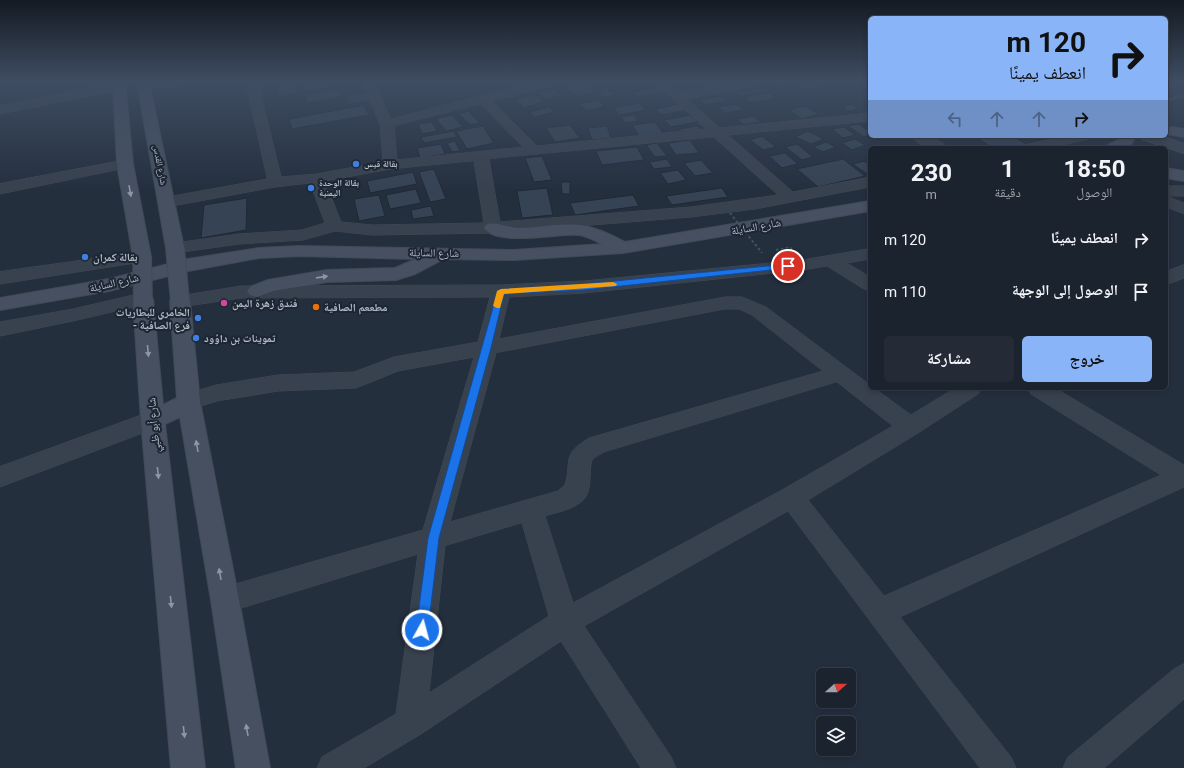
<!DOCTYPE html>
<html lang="ar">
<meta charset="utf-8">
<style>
body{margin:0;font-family:Roboto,"Noto Naskh Arabic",sans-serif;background:#242b36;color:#f1f3f6;direction:rtl;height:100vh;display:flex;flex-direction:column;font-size:15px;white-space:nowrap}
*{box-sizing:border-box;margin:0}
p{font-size:13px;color:#a0a4aa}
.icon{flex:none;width:22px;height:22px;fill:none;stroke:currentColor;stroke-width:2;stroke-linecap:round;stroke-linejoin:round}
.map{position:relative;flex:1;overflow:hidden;direction:ltr}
.side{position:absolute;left:868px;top:146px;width:300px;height:244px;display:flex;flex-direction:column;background:#1b232e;border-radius:6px;box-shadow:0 2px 6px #0003,0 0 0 1px #39404a;direction:rtl}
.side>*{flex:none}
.hud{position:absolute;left:868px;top:16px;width:300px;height:122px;border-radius:6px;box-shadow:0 2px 6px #0003,0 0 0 1px #39404a;direction:rtl;background:#8ab4f8;color:#111;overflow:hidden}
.needle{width:26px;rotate:69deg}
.controls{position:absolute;left:816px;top:668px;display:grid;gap:8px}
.controls a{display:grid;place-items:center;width:40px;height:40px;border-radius:6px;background:#1b232e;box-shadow:0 2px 6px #0003,0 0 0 1px #39404a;font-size:20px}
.pin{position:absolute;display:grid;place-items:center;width:34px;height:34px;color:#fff;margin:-17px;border:2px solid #fff;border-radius:50%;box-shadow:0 1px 4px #0007}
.me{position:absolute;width:44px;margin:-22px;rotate:7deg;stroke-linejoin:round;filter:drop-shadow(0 0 3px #0008)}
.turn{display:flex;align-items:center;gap:14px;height:84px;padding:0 16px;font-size:18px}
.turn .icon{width:52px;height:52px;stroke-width:2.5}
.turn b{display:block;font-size:28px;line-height:34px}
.lanes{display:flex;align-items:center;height:38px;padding:0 16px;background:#0003;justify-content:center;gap:20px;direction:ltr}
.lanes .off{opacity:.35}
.eta{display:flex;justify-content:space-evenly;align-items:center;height:68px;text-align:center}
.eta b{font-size:24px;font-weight:700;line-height:28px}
.cta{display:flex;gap:8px;margin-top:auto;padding:8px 16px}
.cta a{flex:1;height:46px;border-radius:6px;background:#8ab4f8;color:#111;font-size:16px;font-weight:700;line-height:46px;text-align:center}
.cta a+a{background:#242b36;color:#f1f3f6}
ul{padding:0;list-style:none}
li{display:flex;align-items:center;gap:12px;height:52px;padding:0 16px}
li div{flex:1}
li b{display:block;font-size:15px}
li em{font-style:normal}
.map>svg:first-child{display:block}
.building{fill:#364354;stroke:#1f2835}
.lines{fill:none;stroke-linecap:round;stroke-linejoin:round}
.minor-casing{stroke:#414a57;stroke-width:1}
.tertiary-casing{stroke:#414a57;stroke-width:2}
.secondary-casing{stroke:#414a57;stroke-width:2}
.path{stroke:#3f5557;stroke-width:2;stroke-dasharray:2.5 2.5;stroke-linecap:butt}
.minor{fill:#38414e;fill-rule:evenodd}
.tertiary{fill:#38414e;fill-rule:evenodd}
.secondary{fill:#465061;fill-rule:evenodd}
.secondary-bridge-casing{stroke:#414a57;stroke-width:20;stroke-linecap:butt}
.path-bridge{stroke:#3f5557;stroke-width:2;stroke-dasharray:2.5 2.5;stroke-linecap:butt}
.secondary-bridge{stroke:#465061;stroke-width:18}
.oneway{fill:#8e96a5}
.route{fill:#1a73e8;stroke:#114b97}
.slow{fill:#f59e0b}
.shop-dot{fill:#3f7fe0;stroke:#1d2633;stroke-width:1.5}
.hotel-dot{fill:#d1479c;stroke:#1d2633;stroke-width:1.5}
.food-dot{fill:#e8710a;stroke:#1d2633;stroke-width:1.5}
.labels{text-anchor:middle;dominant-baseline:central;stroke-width:4;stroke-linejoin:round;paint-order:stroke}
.far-poi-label{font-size:9px;font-weight:bold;fill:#b4bcc9;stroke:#1d2633;text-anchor:start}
.far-street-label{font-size:9px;fill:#b4bcc9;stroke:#1d2633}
.street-label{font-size:11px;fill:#b4bcc9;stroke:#1d2633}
.poi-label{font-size:11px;font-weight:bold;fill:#b4bcc9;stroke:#1d2633;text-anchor:start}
</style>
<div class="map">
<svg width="1184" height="768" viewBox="0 0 1184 768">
<rect width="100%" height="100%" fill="#242f3e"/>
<g class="building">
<path d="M316,82H335L336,86L304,91L302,84Z"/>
<path d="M583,82L595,92L577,97L564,86Z"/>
<path d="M715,82H726L731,86L716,89L709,83Z"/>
<path d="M785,82L790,86L780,88L775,84Z"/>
<path d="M795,82H827L831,85L806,90Z"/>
<path d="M1166,82H1171L1182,86L1170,90L1166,89Z"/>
<path d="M294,83L297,93L278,97L276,86Z"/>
<path d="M658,87L664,92L639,97L633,92Z"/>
<path d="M769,87L773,90L740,96L736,93Z"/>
<path d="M340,89L343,97L307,103L305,94Z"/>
<path d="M554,89L562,96L546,100L538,93Z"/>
<path d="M608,89L615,95L603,97L596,91Z"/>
<path d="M370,92L373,100L349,104L346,96Z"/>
<path d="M769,92L777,98L751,103L744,97Z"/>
<path d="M1184,92V97L1170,102L1166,101V99Z"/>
<path d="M534,94L544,102L524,108L514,100Z"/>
<path d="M721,96L727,101L705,105L699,100Z"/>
<path d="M598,100L605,106L587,111L579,104Z"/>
<path d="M639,103L646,110L620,115L613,108Z"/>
<path d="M679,104L687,110L662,115L655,109Z"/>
<path d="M737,104L743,110L725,113L718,107Z"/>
<path d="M852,104L858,109L848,111L842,106Z"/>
<path d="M364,105L369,115L292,129L289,119Z"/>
<path d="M805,106L819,114L802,119L789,110Z"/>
<path d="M549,107L554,112L534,117L530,112Z"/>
<path d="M468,111L480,123L470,125L459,114Z"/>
<path d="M452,115L463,127L446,131L436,119Z"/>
<path d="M634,115L638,121L625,123L621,117Z"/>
<path d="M690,115L697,122L671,127L664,120Z"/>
<path d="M754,116L761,122L744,125L737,119Z"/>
<path d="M432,122L437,131L422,134L418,124Z"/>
<path d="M655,122L663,133L639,136L632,125Z"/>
<path d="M858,124L870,131V135L864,137L848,126Z"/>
<path d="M570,125L580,138L555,142L546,128Z"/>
<path d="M483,126L494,143L467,149L456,131Z"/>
<path d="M607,126L611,138L592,140L588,128Z"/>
<path d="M697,126L701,129L682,132L679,129Z"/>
<path d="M844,127L855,135L843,138L832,129Z"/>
<path d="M454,131L457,137L424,143L421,137Z"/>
<path d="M808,131L824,139L811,144L795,137Z"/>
<path d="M762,136L776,147L763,150L750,140Z"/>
<path d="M985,136H1012L1028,145L1015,148H993L977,138Z"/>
<path d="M855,139L865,145L852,150L842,143Z"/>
<path d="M690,140L699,153L676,155L668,143Z"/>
<path d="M455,141L460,151L452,152L447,143Z"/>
<path d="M826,142L836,147L823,152L813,147Z"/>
<path d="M657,143L667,156L655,157L646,145Z"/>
<path d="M441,144L445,154L420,158L417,148Z"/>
<path d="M797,144L813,157L802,160L785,147Z"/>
<path d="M637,147L644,160L602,165L596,151Z"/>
<path d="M785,153L798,164L782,168L769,156Z"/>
<path d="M542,156L552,180L534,182L525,158Z"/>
<path d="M667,159L672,167L654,169L649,162Z"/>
<path d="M843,159L865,176L818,187L797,169Z"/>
<path d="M701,160L713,173L695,176L684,163Z"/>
<path d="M864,161L870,165V176L853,164Z"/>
<path d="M434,169L446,199L430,202L419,172Z"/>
<path d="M678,170L686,180L668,184L660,173Z"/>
<path d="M413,172L417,184L370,193L367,181Z"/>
<path d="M561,182H570V194H562Z"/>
<path d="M547,188L553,215L522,218L517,191Z"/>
<path d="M722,188L728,197L672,205L666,196Z"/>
<path d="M416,189L421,203L390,209L386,195Z"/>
<path d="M379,195L385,216L359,221L354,199Z"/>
<path d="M633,195L639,206L575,215L570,203Z"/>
<path d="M247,198L246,230L201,238L204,205Z"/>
<path d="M431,206L434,216L413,219L411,210Z"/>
</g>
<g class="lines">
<defs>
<g id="minor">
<path d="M120,82L124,83L126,86L124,89L0,114V106Z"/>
<path d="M152,82H184L182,85L178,86L144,91L140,90L138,87L140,84Z"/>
<path d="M246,82H258L281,177L316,174L383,162L380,124L362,82H374L391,119L535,82H556L554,85L492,101L537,146L706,129L655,82H668L680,93L735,82H761L759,85L755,86L687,99L720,128L870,113V121L728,135L793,192L870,177V187L755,209L691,217L493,233L372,235L335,231L303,240L239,244L175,253L169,252L166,248L169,244L175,243L239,234L302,230L325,223L310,183L275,187L167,207L161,205L159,202L161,199L167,197L267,179ZM481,104L523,147L397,160L394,126ZM714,137L778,195L691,207L500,222L489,159ZM474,161L484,223L372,225L341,222L325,181L390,169Z"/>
<path d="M911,136C924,136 939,136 947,148C934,148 919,148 911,136Z"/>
<path d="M1065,136H1090L1088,139L1049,148H1024L1026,145Z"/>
<path d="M125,160L130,161L132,164L130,167L0,194V184Z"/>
<rect x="1166" y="186" width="18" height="10"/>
<path d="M1166,196L1184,203V214L1166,207Z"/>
<path d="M870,249V259L847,263L870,277V291L864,289L827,266L802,270L584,293L509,297L499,339L725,297H742L766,307L870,385V388H874L911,415L955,388H982L978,394L918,433L808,500L884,596L1161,475L1031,394L1027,388H1055L1184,465V487L900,617L1011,757L1016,768H980L788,511L584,626L671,757L676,768H641L561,641L421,734L364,768H317L322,757L396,714L418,554L225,613L215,609L211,600L215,591L225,587L423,530L474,357L398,371L356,388L278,391L217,401L189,410L181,408L178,402L181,396L216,385L278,375L354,372L394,357L478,342L490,297L241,298L180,307L173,305L171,301L173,297L241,286L501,285L584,281L802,260ZM725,309H739L752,315L823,371L589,438C561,455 572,460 565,485L558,491L450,522L496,353ZM837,382L893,426L782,490L573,603L545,516C558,512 576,509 585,498C593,487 588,464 593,459C596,456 601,454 604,452ZM522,523L549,616L429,693L445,546Z"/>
<path d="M142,252L148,253L151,257L148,261L0,284V272Z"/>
<path d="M1184,265V278L1166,285V272Z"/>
<path d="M143,293L150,295L152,299L150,303L73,321L0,336V322L73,309Z"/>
<path d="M153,411L161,414L164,420L161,426L0,487V467Z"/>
<path d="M1184,664V699L1104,768H1063L1068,757L1174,669Z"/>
</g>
<path id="tertiary" d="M1140,136H1161L1184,144V153L1142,139Z"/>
<g id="secondary">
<path d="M113,82H125L133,164L151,257L148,261L142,263L136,261L133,257L117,164Z"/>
<path d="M137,82H149L184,248L181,252L175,253L169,252L166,248Z"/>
<path d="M1173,127L1184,129V137L1168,134L1166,131L1168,128Z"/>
<path d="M1119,136H1133L1134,139C1130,151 1116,148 1106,148L1108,145L1120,139Z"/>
<path d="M1166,168L1184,171V181L1166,178Z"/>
<path d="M870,201V211L623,253L514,260L443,259L415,274L396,280L327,282L273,291L257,297L250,295L247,291L250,287L268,280L327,270L395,268L416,259L299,256L259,258L188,271L109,291L0,310V298L109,279L188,259L259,248L299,246L514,250L603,244C595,241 587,236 579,235C558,233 497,247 484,228L487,224C497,222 507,227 517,228C538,228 559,223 579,225C596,227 611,235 625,242Z"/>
<path d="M143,293L150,295L153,299L163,405L177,398L170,301L173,296L180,295L187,296L190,301L200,402L239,600L270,768H236L211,600L180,417L165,424L205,768H171L141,420L133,299L136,295Z"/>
</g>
</defs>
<use href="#minor" class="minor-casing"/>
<use href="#tertiary" class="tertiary-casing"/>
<use href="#secondary" class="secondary-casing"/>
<path class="path" d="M776,250L790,247L792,250"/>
<use href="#minor" class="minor"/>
<use href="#tertiary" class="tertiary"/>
<use href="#secondary" class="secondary"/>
<defs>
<g id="secondary-bridge">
<path d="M175,248L180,301"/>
<path d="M142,257L143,299"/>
</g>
</defs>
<use href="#secondary-bridge" class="secondary-bridge-casing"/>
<path class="path-bridge" d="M730,213L762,253"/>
<use href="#secondary-bridge" class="secondary-bridge"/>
</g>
<defs><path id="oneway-solid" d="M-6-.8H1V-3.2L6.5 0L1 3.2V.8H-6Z"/></defs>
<g class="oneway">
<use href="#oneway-solid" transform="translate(130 191) rotate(80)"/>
<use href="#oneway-solid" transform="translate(322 277) rotate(-8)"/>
<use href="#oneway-solid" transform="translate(148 351) rotate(85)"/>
<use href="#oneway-solid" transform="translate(197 446) rotate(-100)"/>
<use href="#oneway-solid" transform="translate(158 473) rotate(84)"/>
<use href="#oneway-solid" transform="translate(220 574) rotate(-100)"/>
<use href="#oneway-solid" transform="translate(171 602) rotate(84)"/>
<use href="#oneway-solid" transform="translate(247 730) rotate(-100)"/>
<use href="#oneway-solid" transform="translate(184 732) rotate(84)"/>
</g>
<linearGradient id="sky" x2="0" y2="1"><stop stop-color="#141a22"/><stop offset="0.43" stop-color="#3f4d63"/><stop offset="1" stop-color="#3f4d63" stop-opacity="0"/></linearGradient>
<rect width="1184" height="190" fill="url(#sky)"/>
<path class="route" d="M788,264L791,266L790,268L584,290L504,294L491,348L439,538L428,630L426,635L422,636L417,635L416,630L428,538L498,290L584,284Z"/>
<path class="slow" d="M613,282L617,284L616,286L504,294L500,308H497L493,306L497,291L501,289Z"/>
<g class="shop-dot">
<circle cx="356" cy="164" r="4"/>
<circle cx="311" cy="188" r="4"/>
<circle cx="85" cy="257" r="4"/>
<circle cx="198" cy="318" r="4"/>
<circle cx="196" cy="338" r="4"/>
</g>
<circle class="hotel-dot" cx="224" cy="303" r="4"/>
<circle class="food-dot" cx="316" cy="307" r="4"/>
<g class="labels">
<g class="far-poi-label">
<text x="364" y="164">بقالة قيس</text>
<text x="319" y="183">بقالة الوحدة<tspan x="319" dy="10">اليمنية</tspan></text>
</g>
<g class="far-street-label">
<text transform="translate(160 165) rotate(79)">شارع القدس</text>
</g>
<g class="street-label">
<text transform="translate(756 227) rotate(-10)">شارع السايلة</text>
<text transform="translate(434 253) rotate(1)">شارع السايلة</text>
<text transform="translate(114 283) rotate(-13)">شارع السايلة</text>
<text transform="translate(154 425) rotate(-95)">شارع أبو ظبي</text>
</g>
<g class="poi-label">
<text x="93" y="257">بقالة كمران</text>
<text x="232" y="303">فندق زهرة اليمن</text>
<text x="324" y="307">مطععم الصافية</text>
<text x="190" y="312" text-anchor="end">الخامري للبطاريات<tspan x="190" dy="13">- فرع الصافية</tspan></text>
<text x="204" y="338">تموينات بن داؤود</text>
</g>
</g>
</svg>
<div class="controls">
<a><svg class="needle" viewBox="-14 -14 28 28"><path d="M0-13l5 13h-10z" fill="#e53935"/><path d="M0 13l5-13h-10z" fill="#a0a4aa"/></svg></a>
<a><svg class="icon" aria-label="layers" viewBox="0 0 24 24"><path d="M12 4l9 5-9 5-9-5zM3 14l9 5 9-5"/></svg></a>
</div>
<div class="pin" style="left:788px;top:266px;background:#d93025"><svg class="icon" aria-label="arrive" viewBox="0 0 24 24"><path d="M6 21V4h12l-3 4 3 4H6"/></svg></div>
<svg class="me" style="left:422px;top:630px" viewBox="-20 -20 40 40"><circle r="17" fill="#1a73e8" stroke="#fff" stroke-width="3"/><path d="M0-11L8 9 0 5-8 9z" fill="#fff"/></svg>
<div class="hud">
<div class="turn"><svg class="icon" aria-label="right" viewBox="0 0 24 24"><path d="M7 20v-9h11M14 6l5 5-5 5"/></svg><div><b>120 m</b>انعطف يمينًا</div></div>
<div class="lanes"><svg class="icon off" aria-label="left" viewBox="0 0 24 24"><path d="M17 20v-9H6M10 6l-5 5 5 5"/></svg><svg class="icon off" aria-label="ahead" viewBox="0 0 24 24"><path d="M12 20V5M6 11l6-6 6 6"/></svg><svg class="icon off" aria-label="ahead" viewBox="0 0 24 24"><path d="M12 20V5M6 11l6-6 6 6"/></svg><svg class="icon" aria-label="right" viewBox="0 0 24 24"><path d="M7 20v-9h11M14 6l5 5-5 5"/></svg></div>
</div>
<section class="side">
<div class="eta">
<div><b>18:50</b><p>الوصول</p></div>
<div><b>1</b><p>دقيقة</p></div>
<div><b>230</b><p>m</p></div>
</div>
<ul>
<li><svg class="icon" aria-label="right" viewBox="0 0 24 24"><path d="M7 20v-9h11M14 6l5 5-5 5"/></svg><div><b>انعطف يمينًا</b></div><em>120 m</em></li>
<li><svg class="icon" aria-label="arrive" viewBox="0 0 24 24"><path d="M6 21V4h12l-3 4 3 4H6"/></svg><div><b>الوصول إلى الوجهة</b></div><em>110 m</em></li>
</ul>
<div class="cta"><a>خروج</a><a>مشاركة</a></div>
</section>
</div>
